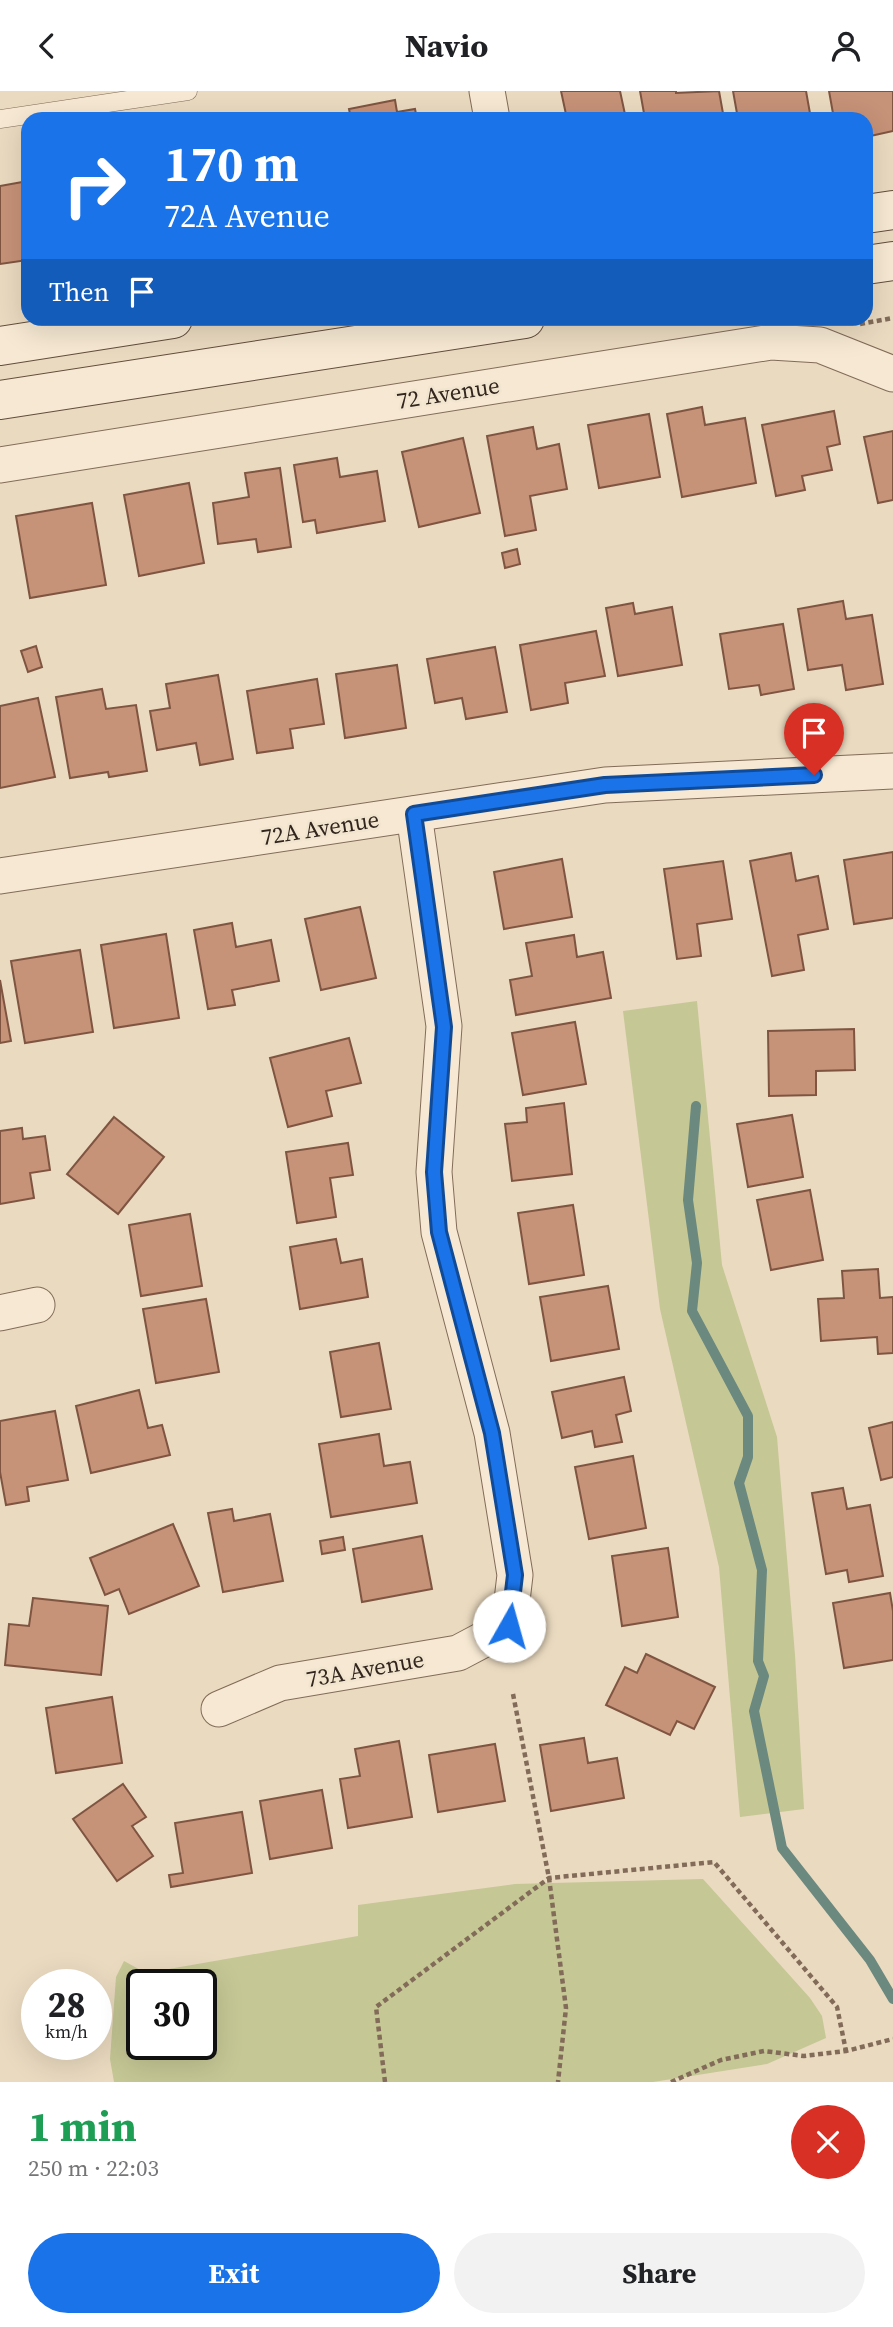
<!DOCTYPE html>
<meta charset="utf-8">
<style>
body{margin:0;font-family:"Source Serif 4",serif;background:#f2f2f2;color:#202124;height:100vh;display:flex;flex-direction:column;font-size:26px;white-space:nowrap}
*{box-sizing:border-box;margin:0}
p{font-size:23px;color:#757577}
.icon{flex:none;width:38px;height:38px;fill:none;stroke:currentColor;stroke-width:2;stroke-linecap:round;stroke-linejoin:round}
.map{position:relative;height:1991px;overflow:hidden}
.side{display:flex;flex-direction:column;background:#fff;flex:1}
.side>*{flex:none}
.guide{position:absolute;left:21px;top:21px;width:852px;height:214px;border-radius:21px;box-shadow:0 7px 28px #0002;background:#1a73e8;color:#fff;overflow:hidden}
.speed{position:absolute;left:21px;top:1878px;display:flex;gap:14px;font-size:35px;font-weight:700;text-align:center}
.speed>*{display:grid;place-content:center;width:91px;height:91px;border-radius:50%;background:#fff;box-shadow:0 7px 28px #0002;line-height:1}
.speed small{font-size:18px;font-weight:400}
.speed .limit{border:4px solid #111;border-radius:10px;background:#fff;color:#111}
.pin{position:absolute;display:grid;place-items:center;width:60px;height:60px;color:#fff;margin:-72px -30px;border-radius:50% 50% 50% 0;rotate:-45deg;box-shadow:0 0 7px #0007}
.pin .icon{rotate:45deg}
.me{position:absolute;width:77px;margin:-38px;rotate:7deg;stroke-linejoin:round;filter:drop-shadow(0 0 5px #0008)}
.turn{display:flex;align-items:center;gap:24px;height:147px;padding:0 28px;font-size:32px}
.turn .icon{width:91px;height:91px;stroke-width:2.5}
.turn b{display:block;font-size:49px;line-height:60px}
.then{display:flex;align-items:center;height:66px;padding:0 28px;background:#0003;gap:14px;font-size:26px}
.round{display:grid;place-items:center;flex:none;width:74px;height:74px;border-radius:37px;background:#f2f2f2}
.summary{display:flex;align-items:center;justify-content:space-between;height:119px;padding:0 28px}
h1{font-size:42px;font-weight:700;line-height:52px;color:#1e9e55}
.primary-button{display:flex;gap:14px;margin-top:auto;padding:14px 28px}
.primary-button a{flex:1;height:80px;border-radius:42px;background:#1a73e8;color:#fff;font-size:28px;font-weight:700;line-height:80px;text-align:center}
.primary-button a+a{background:#f2f2f2;color:#202124}
header{display:flex;justify-content:space-between;align-items:center;height:91px;padding:0 28px;background:#fff;font-size:32px;font-weight:700}
.map>svg:first-child{display:block}
.green{fill:#c5c795;fill-rule:evenodd}
.lines{fill:none;stroke-linecap:round;stroke-linejoin:round}
.stream{stroke:#6b897f;stroke-width:10}
.building{fill:#c69278;stroke:#7f5541;stroke-width:2}
.lane-casing{stroke:#826c59;stroke-width:19}
.street-casing{stroke:#826c59;stroke-width:37}
.secondary-casing{stroke:#634d3c;stroke-width:40}
.path{stroke:#826c59;stroke-width:4.5;stroke-dasharray:5 3.5;stroke-linecap:butt}
.lane{stroke:#f6e8d2;stroke-width:18}
.street{stroke:#f6e8d2;stroke-width:35}
.secondary{stroke:#f6e8d2;stroke-width:38}
.route-casing{stroke:#114b97;stroke-width:18}
.route{stroke:#1a73e8;stroke-width:12}
.labels{text-anchor:middle;dominant-baseline:central;stroke-width:5;stroke-linejoin:round;paint-order:stroke}
.street-label{font-size:23px;fill:#32251d;stroke:#f2e5cf}
</style>
<header><svg class="icon" aria-label="back" viewBox="0 0 24 24"><path d="M15 5l-7 7 7 7"/></svg>Navio<svg class="icon" aria-label="person" viewBox="0 0 24 24"><circle cx="12" cy="8" r="4"/><path d="M4 21q1-7 8-7t8 7"/></svg></header>
<div class="map">
<svg width="893" height="1991" viewBox="0 0 893 1991">
<rect width="100%" height="100%" fill="#eadac0"/>
<g class="green">
<path d="M697,910L722,1174L777,1346L795,1564L804,1718L740,1726L719,1476L660,1218L623,920Z"/>
<path d="M703,1788L810,1907L822,1925L826,1947L767,1973L653,1991H114L110,1968L116,1886L124,1870L146,1882L358,1845V1814L515,1793ZM142,1894H201V1953H142Z"/>
</g>
<g class="lines">
<path class="stream" d="M696,1015L688,1109L697,1172L692,1220L748,1325V1366L739,1392L762,1479L758,1570L764,1585L754,1620L782,1757L870,1869L893,1908"/>
</g>
<g class="building">
<path d="M561,0H620L626,28H567Z"/>
<path d="M640,0H676V2L719,0L724,28H645Z"/>
<path d="M733,0H806L811,28H738Z"/>
<path d="M829,0H893V40L866,46V28H834Z"/>
<path d="M395,9L397,21L415,18L417,28H351L349,18Z"/>
<path d="M28,90V169L0,173V95Z"/>
<path d="M702,316L705,334L745,327L756,392L682,406L667,323Z"/>
<path d="M834,320L840,353L827,356L832,379L802,385L805,399L776,405L762,334Z"/>
<path d="M649,323L660,386L599,397L588,334Z"/>
<path d="M533,336L537,358L559,353L567,398L530,405L536,439L505,445L487,345Z"/>
<path d="M893,340V409L878,412L864,346Z"/>
<path d="M463,347L480,422L419,436L402,361Z"/>
<path d="M337,367L340,386L377,380L385,430L317,442L315,429L303,431L294,374Z"/>
<path d="M280,377L291,456L258,461L256,448L218,453L213,412L249,406L245,382Z"/>
<path d="M189,392L204,472L139,485L124,404Z"/>
<path d="M92,412L106,494L30,507L16,425Z"/>
<path d="M517,458L520,473L505,477L502,462Z"/>
<path d="M843,510L846,528L872,524L883,593L846,599L842,574L808,579L798,518Z"/>
<path d="M633,512L635,523L672,516L682,574L618,585L606,517Z"/>
<path d="M783,533L794,598L761,604L759,594L729,598L720,543Z"/>
<path d="M596,540L605,585L565,592L568,612L531,619L520,554Z"/>
<path d="M36,555L42,576L28,581L21,560Z"/>
<path d="M495,556L507,621L466,628L462,607L435,612L427,568Z"/>
<path d="M397,574L406,637L345,647L336,583Z"/>
<path d="M218,584L233,668L200,674L196,652L157,659L150,620L170,617L166,593Z"/>
<path d="M317,588L324,633L290,638L293,657L257,662L247,600Z"/>
<path d="M102,598L106,618L136,614L147,680L109,686L108,681L70,687L56,606Z"/>
<path d="M38,607L55,686L0,697V615Z"/>
<path d="M893,761V827L854,833L844,769Z"/>
<path d="M791,762L796,790L818,785L828,838L798,844L804,879L772,885L750,770Z"/>
<path d="M562,768L572,826L504,838L494,781Z"/>
<path d="M723,770L732,828L697,833L701,865L677,868L664,778Z"/>
<path d="M360,816L376,887L321,899L305,828Z"/>
<path d="M232,832L236,856L271,849L279,890L232,899L235,914L208,918L194,839Z"/>
<path d="M166,843L179,927L114,937L101,854Z"/>
<path d="M574,844L577,866L603,861L611,907L516,924L510,889L532,885L526,852Z"/>
<path d="M80,859L93,941L25,952L11,870Z"/>
<path d="M0,889L11,950L0,952Z"/>
<path d="M575,931L586,993L523,1004L512,942Z"/>
<path d="M854,938L855,979L816,980V1004L769,1005L768,940Z"/>
<path d="M349,947L361,992L326,1000L332,1025L288,1036L270,967Z"/>
<path d="M564,1012L572,1083L512,1090L505,1033L527,1031L526,1017Z"/>
<path d="M792,1024L803,1086L748,1096L737,1033Z"/>
<path d="M114,1026L164,1066L118,1123L67,1083Z"/>
<path d="M22,1037L23,1048L45,1045L50,1079L30,1082L34,1107L0,1113V1040Z"/>
<path d="M348,1052L353,1084L330,1087L336,1126L297,1132L286,1061Z"/>
<path d="M810,1099L823,1169L771,1179L757,1109Z"/>
<path d="M573,1114L584,1184L529,1193L518,1122Z"/>
<path d="M190,1123L202,1195L141,1205L129,1134Z"/>
<path d="M336,1148L341,1172L362,1168L368,1206L300,1218L290,1156Z"/>
<path d="M878,1178L880,1207L893,1206V1262L878,1263L877,1246L821,1250L818,1208L844,1207L842,1180Z"/>
<path d="M608,1195L619,1258L551,1270L540,1206Z"/>
<path d="M206,1208L219,1281L156,1292L143,1218Z"/>
<path d="M379,1252L391,1318L341,1326L330,1261Z"/>
<path d="M624,1286L631,1320L616,1324L622,1351L595,1356L592,1340L562,1347L552,1301Z"/>
<path d="M139,1299L148,1337L162,1334L170,1364L91,1382L76,1315Z"/>
<path d="M55,1320L68,1389L27,1396L29,1410L6,1414L0,1381V1330Z"/>
<path d="M893,1331V1386L881,1389L869,1337Z"/>
<path d="M379,1343L384,1375L410,1371L417,1412L331,1426L319,1353Z"/>
<path d="M633,1365L646,1437L589,1448L575,1376Z"/>
<path d="M843,1397L847,1418L870,1414L883,1485L849,1491L847,1479L826,1483L812,1402Z"/>
<path d="M232,1418L234,1430L270,1423L283,1490L223,1501L208,1422Z"/>
<path d="M173,1433L199,1495L129,1523L119,1498L105,1504L90,1467Z"/>
<path d="M422,1445L432,1498L362,1511L353,1458Z"/>
<path d="M343,1446L345,1459L322,1463L320,1450Z"/>
<path d="M668,1457L678,1526L622,1535L612,1465Z"/>
<path d="M890,1502L893,1520V1569L844,1577L833,1512Z"/>
<path d="M33,1507L108,1515L101,1584L5,1574L9,1533L29,1535Z"/>
<path d="M646,1563L715,1596L694,1638L677,1630L670,1644L606,1614L625,1576L637,1582Z"/>
<path d="M112,1606L122,1672L56,1682L46,1617Z"/>
<path d="M584,1647L588,1672L617,1667L624,1707L551,1720L540,1654Z"/>
<path d="M399,1650L412,1726L348,1737L340,1688L360,1685L355,1658Z"/>
<path d="M495,1653L505,1710L438,1721L429,1664Z"/>
<path d="M123,1693L146,1726L132,1735L153,1765L117,1790L73,1728Z"/>
<path d="M322,1699L332,1757L270,1768L260,1710Z"/>
<path d="M242,1721L252,1782L171,1796L169,1784L183,1782L175,1732Z"/>
</g>
<g class="lines">
<defs>
<path id="lane" d="M0,28L188,0"/>
<g id="street">
<path d="M487,0L492,28"/>
<path d="M0,374L771,251L820,254L893,283"/>
<path d="M414,723L444,935L434,1081L439,1141L492,1342L515,1484L509,1535"/>
<path d="M0,785L605,694L893,680"/>
<path d="M0,1222L37,1214"/>
<path d="M219,1618L280,1592L458,1562L509,1535"/>
</g>
<g id="secondary">
<path d="M866,123L893,119"/>
<path d="M866,174L893,170"/>
<path d="M0,255L173,228"/>
<path d="M0,309L525,228"/>
</g>
</defs>
<use href="#lane" class="lane-casing"/>
<use href="#street" class="street-casing"/>
<use href="#secondary" class="secondary-casing"/>
<g class="path">
<path d="M860,233L893,227"/>
<path d="M513,1603L549,1787L566,1917L558,1991"/>
<path d="M385,1991L376,1916L549,1787L714,1771L837,1916L846,1960"/>
<path d="M671,1991L721,1969L764,1960L804,1965L846,1960L893,1948"/>
</g>
<use href="#lane" class="lane"/>
<use href="#street" class="street"/>
<use href="#secondary" class="secondary"/>
</g>
<g class="lines">
<defs>
<path id="route" d="M509,1535L515,1484L492,1342L439,1141L434,1081L444,936L414,723L605,694L814,684"/>
</defs>
<use href="#route" class="route-casing"/>
<use href="#route" class="route"/>
</g>
<g class="labels">
<g class="street-label">
<text transform="translate(448 302) rotate(-9)">72 Avenue</text>
<text transform="translate(320 737) rotate(-9)">72A Avenue</text>
<text transform="translate(365 1578) rotate(-10)">73A Avenue</text>
</g>
</g>
</svg>
<div class="speed"><div>28<small>km/h</small></div><div class="limit">30</div></div>
<div class="pin" style="left:814px;top:684px;background:#d93025"><svg class="icon" aria-label="arrive" viewBox="0 0 24 24"><path d="M6 21V4h12l-3 4 3 4H6"/></svg></div>
<svg class="me" style="left:509px;top:1535px" viewBox="-20 -20 40 40"><circle r="19" fill="#fff"/><path d="M0-13L10 11 0 6-10 11z" fill="#1a73e8"/></svg>
<div class="guide">
<div class="turn"><svg class="icon" aria-label="right" viewBox="0 0 24 24"><path d="M7 20v-9h11M14 6l5 5-5 5"/></svg><div><b>170 m</b>72A Avenue</div></div>
<div class="then">Then<svg class="icon" aria-label="arrive" viewBox="0 0 24 24"><path d="M6 21V4h12l-3 4 3 4H6"/></svg></div>
</div>
</div>
<section class="side">
<div class="summary"><div><h1>1 min</h1><p>250 m · 22:03</p></div><a class="round" style="background:#d93025;color:#fff"><svg class="icon" aria-label="close" viewBox="0 0 24 24"><path d="M6 6l12 12M18 6L6 18"/></svg></a></div>
<div class="primary-button"><a>Exit</a><a>Share</a></div>
</section>
